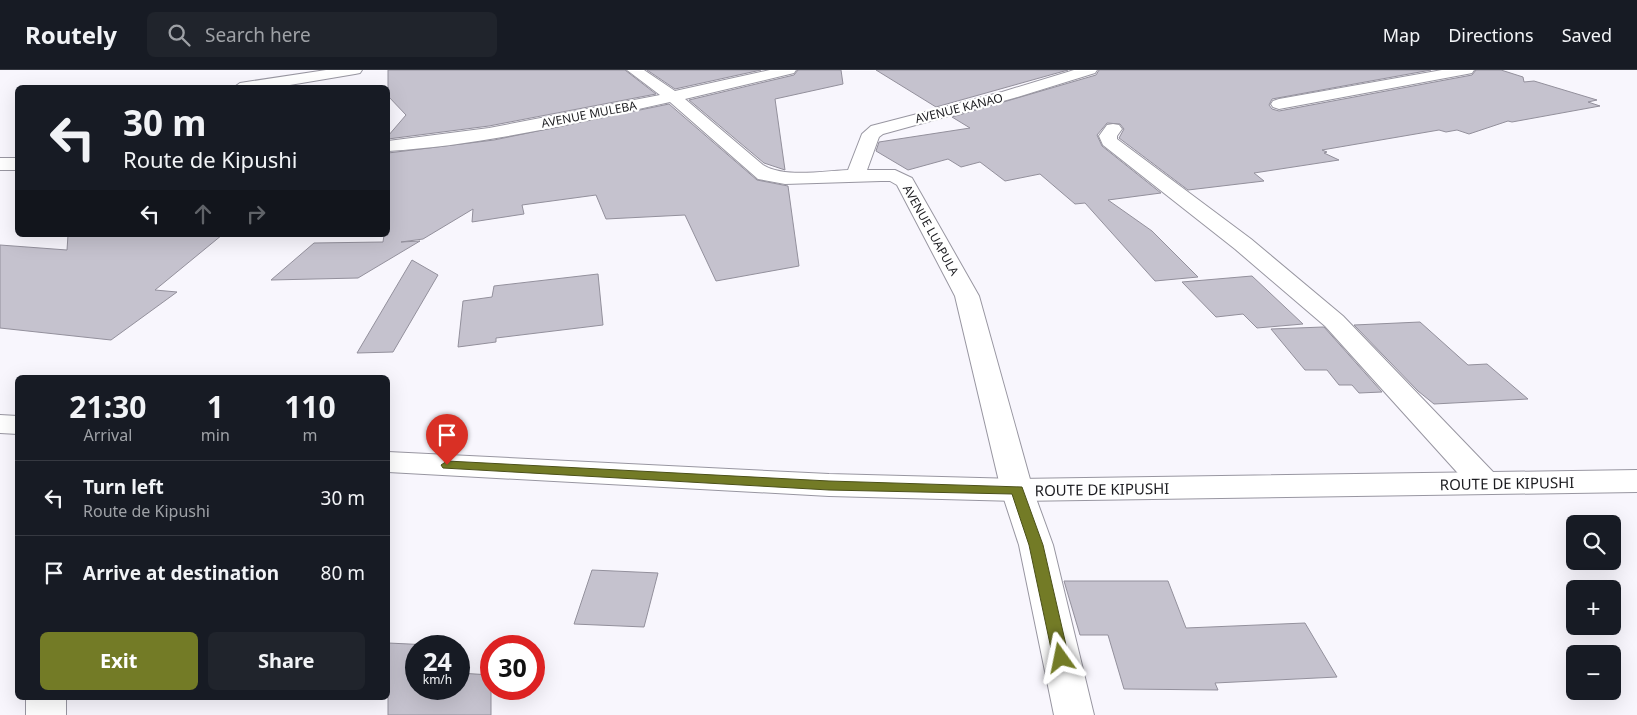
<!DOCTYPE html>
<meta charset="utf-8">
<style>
body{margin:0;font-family:"Noto Sans",sans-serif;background:#20242c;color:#f1f3f6;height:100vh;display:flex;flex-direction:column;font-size:19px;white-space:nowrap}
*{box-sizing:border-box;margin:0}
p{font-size:16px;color:#9ea1a6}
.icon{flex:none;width:28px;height:28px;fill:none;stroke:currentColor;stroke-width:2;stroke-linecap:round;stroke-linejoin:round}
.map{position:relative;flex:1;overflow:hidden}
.drawer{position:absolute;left:15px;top:305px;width:375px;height:325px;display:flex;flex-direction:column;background:#171b24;border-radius:8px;box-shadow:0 5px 20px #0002}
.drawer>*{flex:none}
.top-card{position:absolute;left:15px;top:15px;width:375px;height:152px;border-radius:8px;box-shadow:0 5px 20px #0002;background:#171b24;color:#f1f3f6;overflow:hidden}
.fabs{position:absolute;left:1566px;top:445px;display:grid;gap:10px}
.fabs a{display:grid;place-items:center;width:55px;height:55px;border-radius:8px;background:#171b24;box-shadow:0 5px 20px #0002;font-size:25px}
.speed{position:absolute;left:405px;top:565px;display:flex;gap:10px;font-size:25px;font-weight:700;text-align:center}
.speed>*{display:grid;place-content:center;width:65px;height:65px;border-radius:50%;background:#171b24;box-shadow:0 5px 20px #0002;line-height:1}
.speed small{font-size:12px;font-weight:400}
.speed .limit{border:8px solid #d22;background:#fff;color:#111}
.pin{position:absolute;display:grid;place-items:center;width:42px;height:42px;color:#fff;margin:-51px -21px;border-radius:50% 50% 50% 0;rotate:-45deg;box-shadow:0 0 5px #0007}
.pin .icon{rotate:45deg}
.me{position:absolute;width:55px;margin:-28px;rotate:348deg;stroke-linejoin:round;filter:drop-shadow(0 0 4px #0008)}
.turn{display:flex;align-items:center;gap:18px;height:105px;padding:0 25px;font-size:22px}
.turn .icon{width:65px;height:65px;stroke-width:2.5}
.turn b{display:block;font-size:35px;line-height:42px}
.lanes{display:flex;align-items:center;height:48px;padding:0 25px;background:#0003;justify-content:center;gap:25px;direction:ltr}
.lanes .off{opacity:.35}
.eta{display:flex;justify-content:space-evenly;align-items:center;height:85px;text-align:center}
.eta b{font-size:30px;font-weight:700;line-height:35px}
.action{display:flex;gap:10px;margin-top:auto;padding:10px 25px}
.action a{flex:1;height:58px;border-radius:8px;background:#737b26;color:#fff;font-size:20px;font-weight:700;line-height:58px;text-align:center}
.action a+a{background:#20242c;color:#f1f3f6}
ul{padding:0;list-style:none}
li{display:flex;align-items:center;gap:15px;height:75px;padding:0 25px;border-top:1px solid #363941}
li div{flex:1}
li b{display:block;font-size:19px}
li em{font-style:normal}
header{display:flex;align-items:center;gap:30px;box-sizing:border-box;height:70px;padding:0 25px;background:#171b24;border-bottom:1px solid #363941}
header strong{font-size:24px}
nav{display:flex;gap:28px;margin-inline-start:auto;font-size:18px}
.search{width:350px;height:45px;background:#20242c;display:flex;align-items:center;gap:12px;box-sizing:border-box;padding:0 18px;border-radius:8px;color:#9ea1a6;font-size:19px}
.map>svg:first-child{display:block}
.building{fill:#c5c2ce;stroke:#93909c}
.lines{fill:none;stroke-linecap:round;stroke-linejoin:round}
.street-casing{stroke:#9896a1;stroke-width:2}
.secondary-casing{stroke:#9896a1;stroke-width:2}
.street{fill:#fff;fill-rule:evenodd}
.secondary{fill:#fff;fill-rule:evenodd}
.route{fill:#737b26;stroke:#4b5019}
.labels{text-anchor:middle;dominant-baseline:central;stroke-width:4.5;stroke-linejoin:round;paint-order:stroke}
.far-street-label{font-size:12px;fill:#1c1c20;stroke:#fff}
.street-label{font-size:15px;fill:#1c1c20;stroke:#fff}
</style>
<header>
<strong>Routely</strong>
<div class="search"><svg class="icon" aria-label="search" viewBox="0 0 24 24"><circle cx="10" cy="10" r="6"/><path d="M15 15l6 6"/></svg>Search here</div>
<nav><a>Map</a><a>Directions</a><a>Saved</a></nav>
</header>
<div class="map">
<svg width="1637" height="645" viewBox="0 0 1637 645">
<rect width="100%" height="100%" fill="#f8f6fd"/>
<g class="building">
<path d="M388,0H625L656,24L489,56L388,69V66L406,45L388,26Z"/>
<path d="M647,0H761L675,19Z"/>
<path d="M798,0H841L843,14L775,29L785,100L764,93L689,30L794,5Z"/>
<path d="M876,0H1068L936,37Z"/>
<path d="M1099,0H1431L1272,29L1269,35L1272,39L1279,41L1472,5L1476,0H1501L1523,7L1524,12L1534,11L1597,30L1588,32L1600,36L1512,52L1508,51L1469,64L1457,60L1446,62L1439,60L1322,80L1327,82L1324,83L1339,90L1254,103L1264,111L1188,120L1119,68L1124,59L1120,54L1107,53L1097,65L1102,76L1161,123L1108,130L1152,161L1198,207L1155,211L1085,133L1075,134L1040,104L1005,111L980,92L961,97L948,89L908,100L876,81L879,72L970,58L952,47L1096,5Z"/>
<path d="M669,34L757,110L788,116L799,196L716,211L685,145L606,149L596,125L522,135L524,144L472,152L473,139L423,169L401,172L420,171L358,208L271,210L314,173L383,172L384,165H388V83L494,70Z"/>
<path d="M68,165H222L155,220L177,222L111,270L0,258V175L67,180Z"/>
<path d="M412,190L438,205L393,282L357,283Z"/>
<path d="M598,204L603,255L496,268V272L458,277L463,231L492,227L494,216Z"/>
<path d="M1252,206L1303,254L1257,258L1243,244L1216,247L1182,212Z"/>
<path d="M1420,252L1468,295L1487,294L1528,329L1434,334L1418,321L1354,255Z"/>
<path d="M1323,257H1324L1382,322L1359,323L1352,315H1339L1327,300H1305L1271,259Z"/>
<path d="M592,500L658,503L644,557L574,554Z"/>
<path d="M1064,511H1168L1186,558L1305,553L1337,607L1215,613L1218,620L1124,619L1108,565H1080Z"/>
<path d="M388,573L451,576H416V619H459V603L491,605V645H388Z"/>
</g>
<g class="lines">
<defs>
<g id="street">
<path d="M326,0H362L360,3L355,4L272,18H233L240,13Z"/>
<path d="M627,0H644L675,21L770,0H796L794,3L685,29L763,95C783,108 824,101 848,100L862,64L871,56L1002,22L1074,0H1097L1095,3L1014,28L883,64L879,67L867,100H895L912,108L979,226L1033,420L1053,475L1094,645H1054L1019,475L1001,420L955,226L897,115L890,111H881L785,114L758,109L670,32C577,53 482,75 388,81V71L489,58L660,25Z"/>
<path d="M1442,0H1474L1472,3L1467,4L1279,39L1273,37L1271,34L1273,31L1279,29Z"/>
<path d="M1113,54L1119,55L1122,59L1117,66V69L1251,169L1343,246L1496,405L1501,413L1496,421L1485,424L1474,421L1325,256L1235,179L1103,75L1099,66L1107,55Z"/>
<rect x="0" y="88" width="18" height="12"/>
</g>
<g id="secondary">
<path d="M0,345L18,346V364L0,363Z"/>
<path d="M388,382L829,404L1017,409L1637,400V422L1017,431L829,426L388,402Z"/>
<rect x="26" y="628" width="40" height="17"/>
</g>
</defs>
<use href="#street" class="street-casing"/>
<use href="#secondary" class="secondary-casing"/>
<use href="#street" class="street"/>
<use href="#secondary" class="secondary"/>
</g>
<path class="route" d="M447,391L829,411L1022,417L1043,475L1069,588L1067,593L1061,595L1056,593L1053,588L1029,475L1012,424L829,420L443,398L441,395Z"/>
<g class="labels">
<g class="far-street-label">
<text transform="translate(959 38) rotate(-14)">AVENUE KANAO</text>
<text transform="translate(589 44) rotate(-11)">AVENUE MULEBA</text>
<text transform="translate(931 160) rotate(61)">AVENUE LUAPULA</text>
</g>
<g class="street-label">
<text transform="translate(1507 413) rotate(-1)">ROUTE DE KIPUSHI</text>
<text transform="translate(1102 419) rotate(-1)">ROUTE DE KIPUSHI</text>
</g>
</g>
</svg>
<div class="fabs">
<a><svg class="icon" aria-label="search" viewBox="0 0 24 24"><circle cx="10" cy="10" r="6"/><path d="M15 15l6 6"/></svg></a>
<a>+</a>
<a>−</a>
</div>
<div class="speed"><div>24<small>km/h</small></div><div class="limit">30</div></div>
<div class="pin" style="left:447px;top:395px;background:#d93025"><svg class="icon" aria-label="arrive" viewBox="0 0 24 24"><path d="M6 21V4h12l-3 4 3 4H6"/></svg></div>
<svg class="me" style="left:1061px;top:588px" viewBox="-20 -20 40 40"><path d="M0-17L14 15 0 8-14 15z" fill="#737b26" stroke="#fff" stroke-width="4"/></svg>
<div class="top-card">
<div class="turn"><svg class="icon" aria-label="left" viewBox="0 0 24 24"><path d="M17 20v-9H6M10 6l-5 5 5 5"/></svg><div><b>30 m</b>Route de Kipushi</div></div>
<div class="lanes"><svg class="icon" aria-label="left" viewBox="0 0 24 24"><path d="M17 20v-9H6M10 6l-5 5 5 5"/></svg><svg class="icon off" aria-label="ahead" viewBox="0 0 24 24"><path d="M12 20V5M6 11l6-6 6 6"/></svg><svg class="icon off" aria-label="right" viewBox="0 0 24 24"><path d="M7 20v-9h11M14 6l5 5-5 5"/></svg></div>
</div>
<section class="drawer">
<div class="eta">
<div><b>21:30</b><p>Arrival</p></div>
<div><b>1</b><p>min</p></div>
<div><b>110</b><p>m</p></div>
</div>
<ul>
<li><svg class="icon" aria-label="left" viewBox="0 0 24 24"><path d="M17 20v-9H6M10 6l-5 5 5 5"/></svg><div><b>Turn left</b><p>Route de Kipushi</p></div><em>30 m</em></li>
<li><svg class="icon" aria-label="arrive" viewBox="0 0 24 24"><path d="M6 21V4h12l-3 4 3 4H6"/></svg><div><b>Arrive at destination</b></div><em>80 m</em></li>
</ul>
<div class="action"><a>Exit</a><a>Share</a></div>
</section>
</div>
